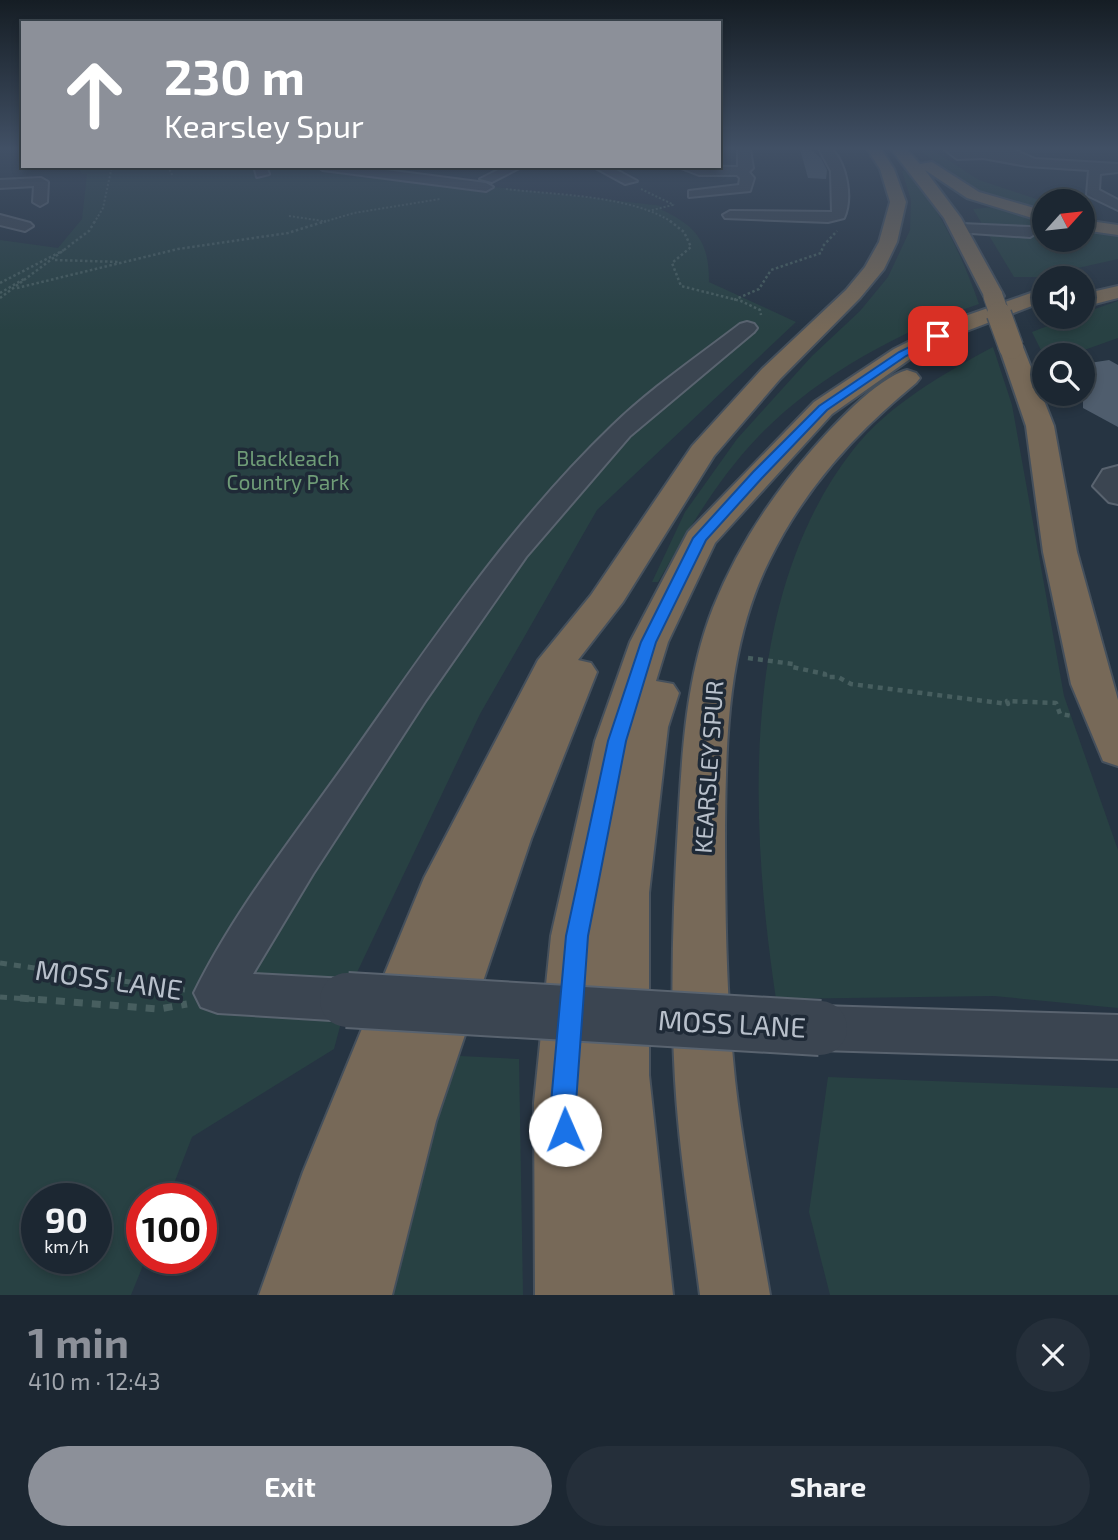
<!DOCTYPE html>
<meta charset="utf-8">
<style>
body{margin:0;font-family:"Exo 2",sans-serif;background:#252f3a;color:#f1f3f6;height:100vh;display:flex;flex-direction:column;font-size:26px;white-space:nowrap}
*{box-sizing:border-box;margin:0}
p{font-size:23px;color:#a0a5ac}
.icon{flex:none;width:38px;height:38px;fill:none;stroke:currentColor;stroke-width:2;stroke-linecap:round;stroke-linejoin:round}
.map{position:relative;height:1295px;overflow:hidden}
.sheet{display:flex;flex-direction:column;background:#1c2732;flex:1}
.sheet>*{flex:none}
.guide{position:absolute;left:21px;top:21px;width:700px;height:147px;border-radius:0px;box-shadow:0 4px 10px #0003,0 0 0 2px #3a444d;background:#8c9099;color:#fff;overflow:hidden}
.needle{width:46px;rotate:63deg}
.fabs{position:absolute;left:1032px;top:189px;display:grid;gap:14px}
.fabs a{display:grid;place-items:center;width:63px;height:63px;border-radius:50%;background:#1c2732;box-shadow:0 4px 10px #0003,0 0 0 2px #3a444d;font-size:35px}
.speed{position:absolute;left:21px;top:1183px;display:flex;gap:14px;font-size:35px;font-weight:700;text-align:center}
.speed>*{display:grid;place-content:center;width:91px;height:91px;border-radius:50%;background:#1c2732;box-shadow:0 4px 10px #0003,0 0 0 2px #3a444d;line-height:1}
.speed small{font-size:18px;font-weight:400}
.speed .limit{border:10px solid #d22;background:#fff;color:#111}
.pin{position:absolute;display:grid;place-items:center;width:60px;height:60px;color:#fff;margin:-30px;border-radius:14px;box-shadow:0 4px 10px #0006}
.me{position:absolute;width:77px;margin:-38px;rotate:359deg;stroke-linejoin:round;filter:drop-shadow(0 0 5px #0008)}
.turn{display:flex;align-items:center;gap:24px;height:147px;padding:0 28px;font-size:32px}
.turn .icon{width:91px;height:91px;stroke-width:2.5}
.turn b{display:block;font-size:49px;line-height:60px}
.round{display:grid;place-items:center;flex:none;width:74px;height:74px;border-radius:37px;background:#252f3a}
.summary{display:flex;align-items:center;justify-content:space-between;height:119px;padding:0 28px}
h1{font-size:42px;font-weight:700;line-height:52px;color:#8c9099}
.primary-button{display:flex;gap:14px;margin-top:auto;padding:14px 28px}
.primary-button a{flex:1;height:80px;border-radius:42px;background:#8c9099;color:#fff;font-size:28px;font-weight:700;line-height:80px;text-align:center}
.primary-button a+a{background:#252f3a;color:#f1f3f6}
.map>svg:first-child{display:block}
.green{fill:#284143;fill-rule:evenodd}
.building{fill:#4f5d6d}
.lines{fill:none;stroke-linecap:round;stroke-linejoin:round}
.minor-casing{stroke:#59636f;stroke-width:4}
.highway-casing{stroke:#45505c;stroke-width:4}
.path-far4{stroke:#475e5f;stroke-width:2;stroke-dasharray:2 2;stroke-linecap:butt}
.path-far3{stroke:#475e5f;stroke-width:2.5;stroke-dasharray:2.5 2.5;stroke-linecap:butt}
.path-far2{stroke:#475e5f;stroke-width:4.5;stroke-dasharray:5 5;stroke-linecap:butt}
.path-far1{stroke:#475e5f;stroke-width:5;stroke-dasharray:7 7;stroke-linecap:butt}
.path{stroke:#475e5f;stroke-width:7;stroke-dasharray:9 9;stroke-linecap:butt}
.minor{fill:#3b4551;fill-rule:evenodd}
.highway{fill:#776958;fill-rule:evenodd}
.minor-bridge-far1-casing{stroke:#59636f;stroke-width:46;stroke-linecap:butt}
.minor-bridge-casing{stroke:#59636f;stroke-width:58;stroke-linecap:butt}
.highway-bridge-far1-casing{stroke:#45505c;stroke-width:21;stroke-linecap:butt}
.highway-bridge-casing{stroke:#45505c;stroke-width:27;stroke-linecap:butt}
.minor-bridge-far1{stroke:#3b4551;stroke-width:43}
.minor-bridge{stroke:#3b4551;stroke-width:54}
.highway-bridge-far1{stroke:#776958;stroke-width:19}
.highway-bridge{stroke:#776958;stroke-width:24}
.route{fill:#1a73e8;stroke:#114b97;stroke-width:2}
.labels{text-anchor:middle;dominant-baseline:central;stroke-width:7;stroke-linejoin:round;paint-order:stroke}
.far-park-label{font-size:21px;fill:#6f9c77;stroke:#1f2a37}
.street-label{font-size:24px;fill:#b8c0cb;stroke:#1f2a37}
.near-street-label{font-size:28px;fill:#b8c0cb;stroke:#1f2a37}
</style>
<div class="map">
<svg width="1118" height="1295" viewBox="0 0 1118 1295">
<rect width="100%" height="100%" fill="#263442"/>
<g class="green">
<path d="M918,149H931L979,180L1045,202V213L976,191Z"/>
<path d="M77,166H308L663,206L659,207L662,210C698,227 709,243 709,282L796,322L597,510L480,714L351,985L334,1049L192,1137L168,1199H142V1258H146L131,1295H0V240L58,248L82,219L87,174H82ZM37,1199H96V1258H37Z"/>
<path d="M902,171L910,172C941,213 962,255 979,304C900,331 816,376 757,438C717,480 687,532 658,582H652L685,512L737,439L812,356L860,311L888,277L910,230L911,200Z"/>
<path d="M994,207L1045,221V240H1083V229L1118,234V259L1038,277H1014L973,209Z"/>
<path d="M1118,301V338L1070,355H1045V358L1032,332L1071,317H1083V313Z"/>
<path d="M993,347L1012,405L1064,696L1118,850V1008L994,996L776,999C750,825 738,597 853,450C888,405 943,374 993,347Z"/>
<path d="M440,1055L519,1059L523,1295H393Z"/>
<path d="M828,1077L1118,1088V1295H830L809,1212Z"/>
</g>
<g class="building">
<path d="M800,149H810L821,158L827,170L826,179L808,178Z"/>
<path d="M1109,360L1118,365V427L1083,408V364Z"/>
</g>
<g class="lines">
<defs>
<g id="minor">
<path d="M738,149H750L753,168L749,172L754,178L750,191L689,197V191L739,185L740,178L737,175H699L676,166L738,167Z"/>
<path d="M819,149H832C847,165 853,198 844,218L828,222L725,218L723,215L730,211L832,212L831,171Z"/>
<path d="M944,149H1012L1035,159L1118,164V172L1100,174L1099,190L1118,200V210L1087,195L1089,170L1027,166L983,158L957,159Z"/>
<path d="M254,166H266L269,174L257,177Z"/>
<path d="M317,166H355L486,183L493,187L486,191L323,170Z"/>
<path d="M506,166H523L492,182L480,179Z"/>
<path d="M592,166H609L637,181L625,184Z"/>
<path d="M41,178L48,182L47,202L40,206L33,202L34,186L0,188V180Z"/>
<path d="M0,215L30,223L33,226L25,231L0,225Z"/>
<path d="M962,224L1030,227L1038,232L1030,237L957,232L954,229Z"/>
<path d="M747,322L754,324L757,328L754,332L630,436L526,557L426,700L313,874L253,974L347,979L364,985L371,1000L364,1015L347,1021L218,1013L201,1007L194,993C233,913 291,840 343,767C426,650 507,527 612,426C651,388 697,357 740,324Z"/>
<path d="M1118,466V504L1109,502L1093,486L1103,470Z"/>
<path d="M820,1006L1118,1015V1059L820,1050L803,1043L795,1028L803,1013Z"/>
</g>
<g id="highway">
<path d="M867,149H881L894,169L906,202L897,242L884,269L860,298L780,379L714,456L623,602L578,660L591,663L597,672L531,839L436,1121L392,1295H259L303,1172L424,878L538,660L591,595L692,446L762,369L846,290L865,267L879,242L890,202L880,169Z"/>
<path d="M891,149H906L920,164L932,162L979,192L1045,211V222L967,198L925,170L961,218L1004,296L1000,300H986L944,218Z"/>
<path d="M1083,220L1118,225V235L1083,230Z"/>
<path d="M1118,286V298L1083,307V294Z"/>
<path d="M1045,288V301L964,332L910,359L832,414L715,543L668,642L656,681L673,684L679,693L668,727L649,893V1075L673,1295H535L534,1103L551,936L595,741L630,642L688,532L814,402L894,349L948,322Z"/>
<path d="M1011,340L1019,342L1023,347L1054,426L1077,552L1118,700V766L1103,761L1071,684L1043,552L1026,426L999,347L1003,342Z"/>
<path d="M907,370L916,373L920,378L916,383C854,434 804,489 769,561C728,644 726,736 725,826C725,911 726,996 735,1080C743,1152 758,1224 770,1295H700C691,1223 679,1152 675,1080C670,995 673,910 678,826C682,752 686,677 713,608C736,550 770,498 811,451C832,427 877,378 907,370Z"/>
</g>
</defs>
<use href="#minor" class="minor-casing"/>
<use href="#highway" class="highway-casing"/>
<g class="path-far4">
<path d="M168,166L173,177"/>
<path d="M506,189C554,195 633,195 673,223"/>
<path d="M641,189L674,205"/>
<path d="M648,211L673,205"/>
<path d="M289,216L323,221"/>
<path d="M94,223L103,208L112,166"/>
<path d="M320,223L354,213L440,199"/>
</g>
<g class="path-far3">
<path d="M670,221L684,232L691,247L672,263L681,286L741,301L760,310L761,315"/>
<path d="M55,260L120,262"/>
<path d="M0,283L64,250"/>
<path d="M17,288L178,249L288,233L326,221"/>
<path d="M0,293L24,279"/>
<path d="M0,298L89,231L95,221"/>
<path d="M734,300L759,289L771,270L821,253L823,246L837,231"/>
</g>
<path class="path-far2" d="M748,658L793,664L792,667L825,674V677H838L851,684L1008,704L1007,701L1056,703L1060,714L1072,716"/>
<g class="path-far1">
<path d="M0,963L185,990"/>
<path d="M0,997L43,1000"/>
</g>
<path class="path" d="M20,998L159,1009L187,1004"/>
<use href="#minor" class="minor"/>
<use href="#highway" class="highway"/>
<defs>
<path id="minor-bridge-far1" d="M347,1000H351"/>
<path id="minor-bridge" d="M347,1000L820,1028"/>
<path id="highway-bridge-far1" d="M993,296L1000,316"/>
<path id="highway-bridge" d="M999,314L1011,347"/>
</defs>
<use href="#minor-bridge-far1" class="minor-bridge-far1-casing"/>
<use href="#minor-bridge" class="minor-bridge-casing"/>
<use href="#highway-bridge-far1" class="highway-bridge-far1-casing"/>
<use href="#highway-bridge" class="highway-bridge-casing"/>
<use href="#minor-bridge-far1" class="minor-bridge-far1"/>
<use href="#minor-bridge" class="minor-bridge"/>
<use href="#highway-bridge-far1" class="highway-bridge-far1"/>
<use href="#highway-bridge" class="highway-bridge"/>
</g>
<linearGradient id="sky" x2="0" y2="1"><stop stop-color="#151d24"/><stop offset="0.45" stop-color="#415065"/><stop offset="1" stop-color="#415065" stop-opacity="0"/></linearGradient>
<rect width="1118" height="330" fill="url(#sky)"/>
<path class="route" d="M938,333L942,338L906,356L827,410L762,478L706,540L656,642L626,741L588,936L576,1103L577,1130L574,1139L565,1142L555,1139L552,1130L551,1103L566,936L608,741L641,642L693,538L753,472L819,406L899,352Z"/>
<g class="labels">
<g class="far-park-label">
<text x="288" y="457">Blackleach<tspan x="288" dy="24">Country Park</tspan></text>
</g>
<g class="street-label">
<text transform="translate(708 767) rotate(-86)">KEARSLEY SPUR</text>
</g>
<g class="near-street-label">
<text transform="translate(109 979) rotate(8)">MOSS LANE</text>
<text transform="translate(732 1023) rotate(3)">MOSS LANE</text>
</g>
</g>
</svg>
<div class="fabs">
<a><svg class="needle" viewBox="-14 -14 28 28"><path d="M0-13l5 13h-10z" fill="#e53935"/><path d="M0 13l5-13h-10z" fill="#a0a5ac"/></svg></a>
<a><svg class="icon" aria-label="sound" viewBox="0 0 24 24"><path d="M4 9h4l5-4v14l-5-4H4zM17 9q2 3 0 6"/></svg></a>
<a><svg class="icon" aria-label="search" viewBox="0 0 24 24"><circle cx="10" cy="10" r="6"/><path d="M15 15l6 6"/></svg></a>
</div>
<div class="speed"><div>90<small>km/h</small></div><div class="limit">100</div></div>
<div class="pin" style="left:938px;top:336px;background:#d93025"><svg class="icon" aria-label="arrive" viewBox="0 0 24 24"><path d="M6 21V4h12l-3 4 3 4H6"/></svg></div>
<svg class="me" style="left:565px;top:1130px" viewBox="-20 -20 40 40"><circle r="19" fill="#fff"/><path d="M0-13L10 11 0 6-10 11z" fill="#1a73e8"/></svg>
<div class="guide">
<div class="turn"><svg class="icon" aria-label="ahead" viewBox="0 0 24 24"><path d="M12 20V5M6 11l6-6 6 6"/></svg><div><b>230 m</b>Kearsley Spur</div></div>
</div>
</div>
<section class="sheet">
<div class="summary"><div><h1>1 min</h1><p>410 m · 12:43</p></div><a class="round"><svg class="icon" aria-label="close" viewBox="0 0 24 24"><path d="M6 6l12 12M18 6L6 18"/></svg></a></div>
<div class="primary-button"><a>Exit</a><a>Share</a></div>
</section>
